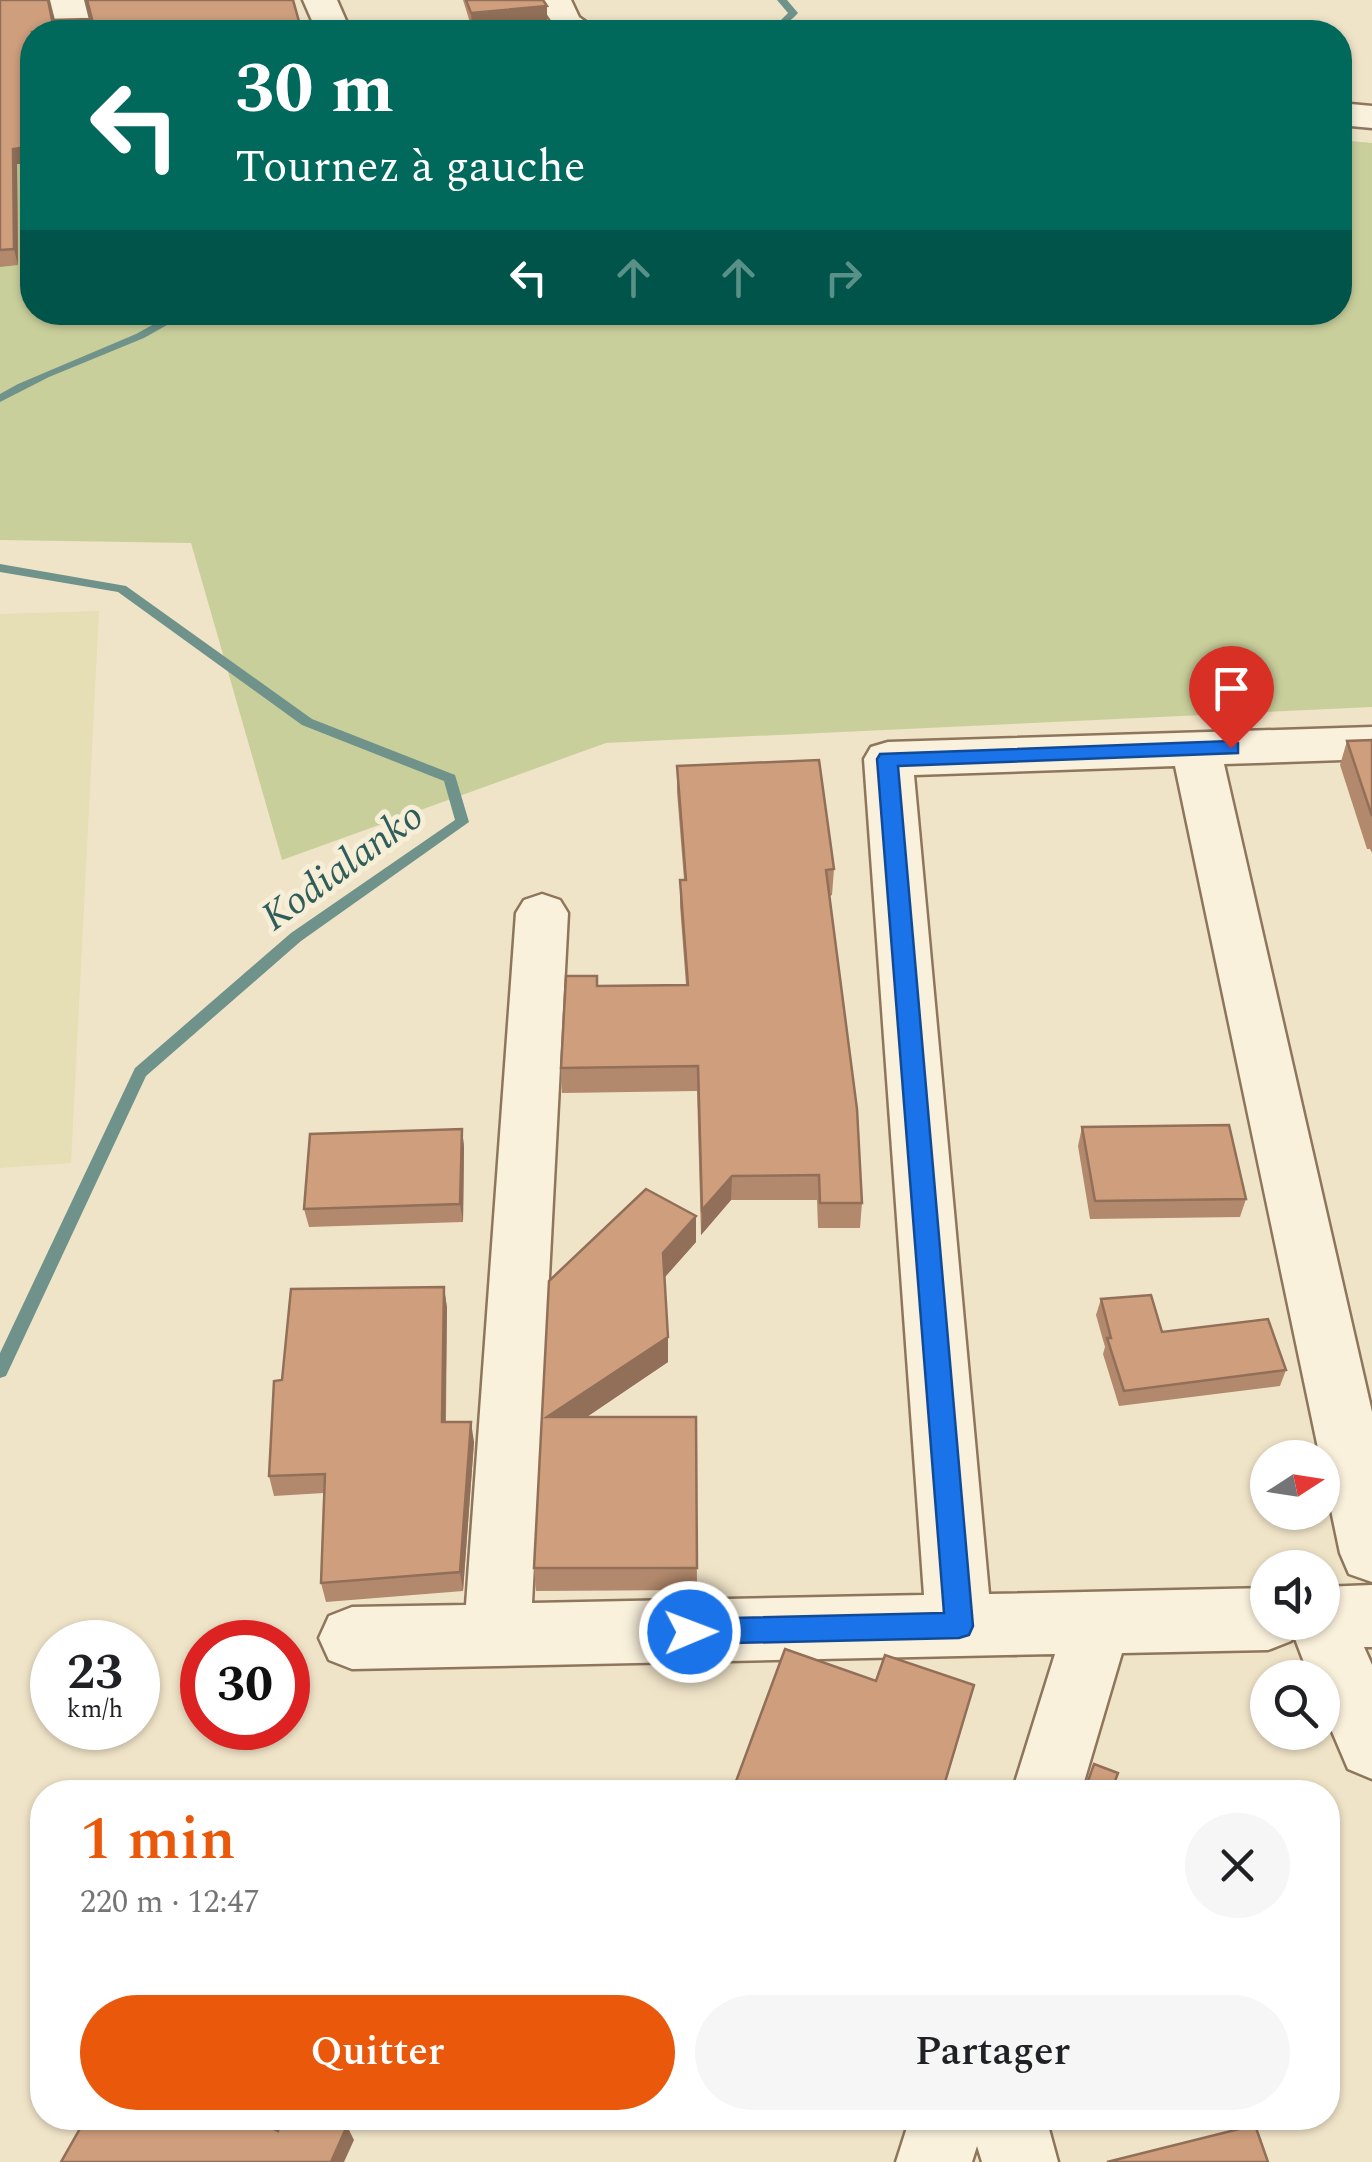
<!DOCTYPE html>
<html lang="fr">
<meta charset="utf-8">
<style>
body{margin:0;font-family:Spectral,serif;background:#f6f6f6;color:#202124;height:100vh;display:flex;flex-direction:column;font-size:38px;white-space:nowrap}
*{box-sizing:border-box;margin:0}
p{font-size:32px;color:#757577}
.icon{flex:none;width:55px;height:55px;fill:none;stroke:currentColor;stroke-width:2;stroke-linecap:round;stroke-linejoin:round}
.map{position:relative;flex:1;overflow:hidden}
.drawer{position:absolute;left:30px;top:1780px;width:1310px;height:350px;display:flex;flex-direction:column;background:#fff;border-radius:40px;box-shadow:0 2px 8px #0004}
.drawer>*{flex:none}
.hud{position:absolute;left:20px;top:20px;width:1332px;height:305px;border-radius:40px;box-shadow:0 2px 8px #0004;background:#00695c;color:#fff;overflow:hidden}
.needle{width:65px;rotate:78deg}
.tools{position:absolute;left:1250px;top:1440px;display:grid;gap:20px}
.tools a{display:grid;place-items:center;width:90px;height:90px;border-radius:50%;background:#fff;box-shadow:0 2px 8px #0004;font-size:50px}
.speed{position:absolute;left:30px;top:1620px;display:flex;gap:20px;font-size:50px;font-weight:700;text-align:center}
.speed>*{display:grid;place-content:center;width:130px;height:130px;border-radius:50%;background:#fff;box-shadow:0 2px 8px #0004;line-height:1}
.speed small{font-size:25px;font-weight:400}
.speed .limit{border:15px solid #d22;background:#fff;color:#111}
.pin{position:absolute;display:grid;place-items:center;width:85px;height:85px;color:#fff;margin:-102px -42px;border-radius:50% 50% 50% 0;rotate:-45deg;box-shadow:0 0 10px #0007}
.pin .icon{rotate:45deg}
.me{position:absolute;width:110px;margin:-55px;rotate:89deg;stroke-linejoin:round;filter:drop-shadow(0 0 8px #0008)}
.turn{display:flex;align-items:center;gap:35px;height:210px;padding:0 50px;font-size:45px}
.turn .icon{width:130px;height:130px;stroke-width:2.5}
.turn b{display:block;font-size:70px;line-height:85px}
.lanes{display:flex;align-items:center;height:95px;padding:0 50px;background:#0003;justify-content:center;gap:50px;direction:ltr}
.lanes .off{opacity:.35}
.round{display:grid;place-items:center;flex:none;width:105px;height:105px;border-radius:52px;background:#f6f6f6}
.head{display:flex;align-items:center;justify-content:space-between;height:170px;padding:0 50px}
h1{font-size:60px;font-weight:600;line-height:75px;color:#ea580c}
.action{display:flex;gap:20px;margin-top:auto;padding:20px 50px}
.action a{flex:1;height:115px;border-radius:60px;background:#ea580c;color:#fff;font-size:40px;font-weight:600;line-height:115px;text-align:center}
.action a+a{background:#f6f6f6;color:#202124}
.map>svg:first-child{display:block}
.farmland{fill:#e6deb5}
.green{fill:#c9cf9b}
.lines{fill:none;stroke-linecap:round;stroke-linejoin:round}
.stream{fill:#6f938a;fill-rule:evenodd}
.street-casing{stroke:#8d765c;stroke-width:5}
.street{fill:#faf1dc;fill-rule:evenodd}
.wall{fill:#b2896c}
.shaded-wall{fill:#916f58}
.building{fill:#cf9f7d;stroke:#916f58;stroke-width:2.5}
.route{fill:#1a73e8;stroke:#114b97;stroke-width:2.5}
.labels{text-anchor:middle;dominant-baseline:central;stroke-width:10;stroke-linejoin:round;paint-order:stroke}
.water-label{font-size:40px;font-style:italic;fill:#2f5d5a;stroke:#f7eed8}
</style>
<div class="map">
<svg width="1372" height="2162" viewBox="0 0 1372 2162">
<rect width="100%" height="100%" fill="#f0e4c8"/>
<path class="farmland" d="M99,611L71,1163L0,1168V614Z"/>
<path class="green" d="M32,129V312H1340V140L1372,143V707L606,743L282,860L191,543L0,540V133Z"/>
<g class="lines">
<g class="stream">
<path d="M777,0H787L798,13C786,26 775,32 758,32L780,21L788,13Z"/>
<path d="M176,312H190L144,338L49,377L0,402V394L18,384L136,334Z"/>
<path d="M0,564L126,586L312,719L455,775L469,822L301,941L146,1076L6,1376L0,1378V1353L135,1068L291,933L455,820L444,781L302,725L118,592L0,572Z"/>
</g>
<defs>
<g id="street">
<path d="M50,0H84L92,32H58Z"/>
<path d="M303,0H337L351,32H317Z"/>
<path d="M537,0H571L579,17L600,32H559Z"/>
<path d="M1340,103L1372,106V128L1340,125Z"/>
<path d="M1372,727V759L1224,764L1372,1412V1582L1349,1574L1340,1553L1175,766L914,775L989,1594L1268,1588V1622H1322V1587L1372,1585V1647H1364L1372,1665V1779L1348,1769L1322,1708V1678H1310L1294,1636L1291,1641L1268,1650L1122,1653L1081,1792H1012L1055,1654L352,1669L329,1660L319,1638L329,1616L352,1607L466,1605L516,913L524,900L542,894L560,900L568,913L532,1603L924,1595L864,759L871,747L888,742Z"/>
<path d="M910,2118H1046L1058,2162H982L977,2146L972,2162H896Z"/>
</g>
</defs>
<use href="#street" class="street-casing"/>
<use href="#street" class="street"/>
</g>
<g class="wall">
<path d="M0,0L52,20L91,19L293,0L32,32L26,126L32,163L17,164L18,265L0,267Z"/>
<path d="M463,0H543L547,22L472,29Z"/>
<path d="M1372,740V853L1370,849H1367L1340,765L1347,741Z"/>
<path d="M677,766L834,869L832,895L830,896L862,1203L860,1228H818L817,1200H731L701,1235L697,1091L562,1093L561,1068L598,986L686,985L680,906V880H684L677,792Z"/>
<path d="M1082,1127L1246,1199L1240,1217L1090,1219L1078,1146Z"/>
<path d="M462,1129L464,1147L463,1222L309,1227L304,1209Z"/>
<path d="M646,1189L696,1242L665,1277L668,1362L586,1417H696L697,1590L536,1591L534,1568Z"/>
<path d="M444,1287L447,1308L446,1422L474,1442L463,1591L326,1602L321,1583L324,1493L274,1496L269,1476Z"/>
<path d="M1101,1299L1162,1332L1286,1370L1280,1386L1119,1406L1103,1354L1105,1347L1096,1315Z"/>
<path d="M876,1681L974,1685L943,1792H735V1784Z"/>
</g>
<g class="shaded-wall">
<path d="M547,6V22L472,29L471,13Z"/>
<path d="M32,109V125L26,126L32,163L17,164L18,265L14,249L13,149L23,110Z"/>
<path d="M462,1129L464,1147L463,1222L460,1204Z"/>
<path d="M732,1176L731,1200L701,1235L702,1210Z"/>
<path d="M696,1216V1242L664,1278L663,1253Z"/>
<path d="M444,1287L447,1308L445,1442L442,1422Z"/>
<path d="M668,1337V1362L550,1442L547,1417Z"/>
<path d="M471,1422L474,1442L463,1591L460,1572Z"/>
<path d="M347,2126L354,2140L344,2162H331Z"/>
</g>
<g class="building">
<path d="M0,0H48L52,20L92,19L87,0H293L302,32H32V109L23,110L28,147L13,149L14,249L0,250Z"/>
<path d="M466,0H543L547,6L471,13Z"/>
<path d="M1372,740V816L1347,741Z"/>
<path d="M819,760L834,869L826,870L857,1109L862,1203H820L819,1175L732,1176L702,1210L698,1066L561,1068L566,976H597V986L688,985L680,880H686L677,766Z"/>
<path d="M1229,1125L1246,1199L1095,1201L1082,1127Z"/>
<path d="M462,1129L460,1204L304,1209L310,1134Z"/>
<path d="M646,1189L696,1216L663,1253L668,1337L547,1417H696L697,1568H534L549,1281Z"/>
<path d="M444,1287L442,1422H471L460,1572L321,1583L325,1474L269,1476L274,1381L282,1380L291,1289Z"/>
<path d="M1151,1295L1162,1332L1268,1319L1286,1370L1124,1391L1107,1338H1111L1101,1299Z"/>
<path d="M785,1649L876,1681L885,1655L974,1685L942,1792H772L735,1784Z"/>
<path d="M1094,1764L1118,1773L1111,1792H1060L1064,1782L1088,1781Z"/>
<path d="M86,2118H251L278,2131L284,2118H327L347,2126L331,2162H61Z"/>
<path d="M1255,2125L1268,2162H1107Z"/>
</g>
<path class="route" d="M1231,741L1238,743V753L898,766L973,1626L969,1635L959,1638L690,1644L680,1641L676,1632L680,1622L690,1619L944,1613L877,759L880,754Z"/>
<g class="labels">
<g class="water-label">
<text transform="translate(343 867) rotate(-36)">Kodialanko</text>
</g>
</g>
</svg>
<div class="tools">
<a><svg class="needle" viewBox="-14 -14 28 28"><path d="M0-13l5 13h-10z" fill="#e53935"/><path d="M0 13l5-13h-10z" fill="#757577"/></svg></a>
<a><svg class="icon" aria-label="sound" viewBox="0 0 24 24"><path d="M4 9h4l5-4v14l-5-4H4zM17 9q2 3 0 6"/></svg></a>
<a><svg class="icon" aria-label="search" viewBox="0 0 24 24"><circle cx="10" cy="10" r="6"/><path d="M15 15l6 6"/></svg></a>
</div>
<div class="speed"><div>23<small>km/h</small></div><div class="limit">30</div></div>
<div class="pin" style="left:1231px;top:748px;background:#d93025"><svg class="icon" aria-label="arrive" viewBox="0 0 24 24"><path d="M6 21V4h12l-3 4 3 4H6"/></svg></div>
<svg class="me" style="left:690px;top:1632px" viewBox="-20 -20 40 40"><circle r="17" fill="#1a73e8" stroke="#fff" stroke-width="3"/><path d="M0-11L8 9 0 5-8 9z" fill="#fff"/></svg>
<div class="hud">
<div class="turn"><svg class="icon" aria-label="left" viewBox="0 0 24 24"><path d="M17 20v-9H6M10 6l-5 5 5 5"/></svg><div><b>30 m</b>Tournez à gauche</div></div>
<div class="lanes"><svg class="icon" aria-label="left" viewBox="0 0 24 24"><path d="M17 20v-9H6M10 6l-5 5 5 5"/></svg><svg class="icon off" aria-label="ahead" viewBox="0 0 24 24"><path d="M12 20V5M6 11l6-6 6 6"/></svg><svg class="icon off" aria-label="ahead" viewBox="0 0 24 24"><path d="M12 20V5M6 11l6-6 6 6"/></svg><svg class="icon off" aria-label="right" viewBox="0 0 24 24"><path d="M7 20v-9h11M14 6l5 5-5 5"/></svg></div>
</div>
<section class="drawer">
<div class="head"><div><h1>1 min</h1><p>220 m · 12:47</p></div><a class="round"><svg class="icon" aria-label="close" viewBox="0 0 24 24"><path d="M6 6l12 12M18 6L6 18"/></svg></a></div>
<div class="action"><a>Quitter</a><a>Partager</a></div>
</section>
</div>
